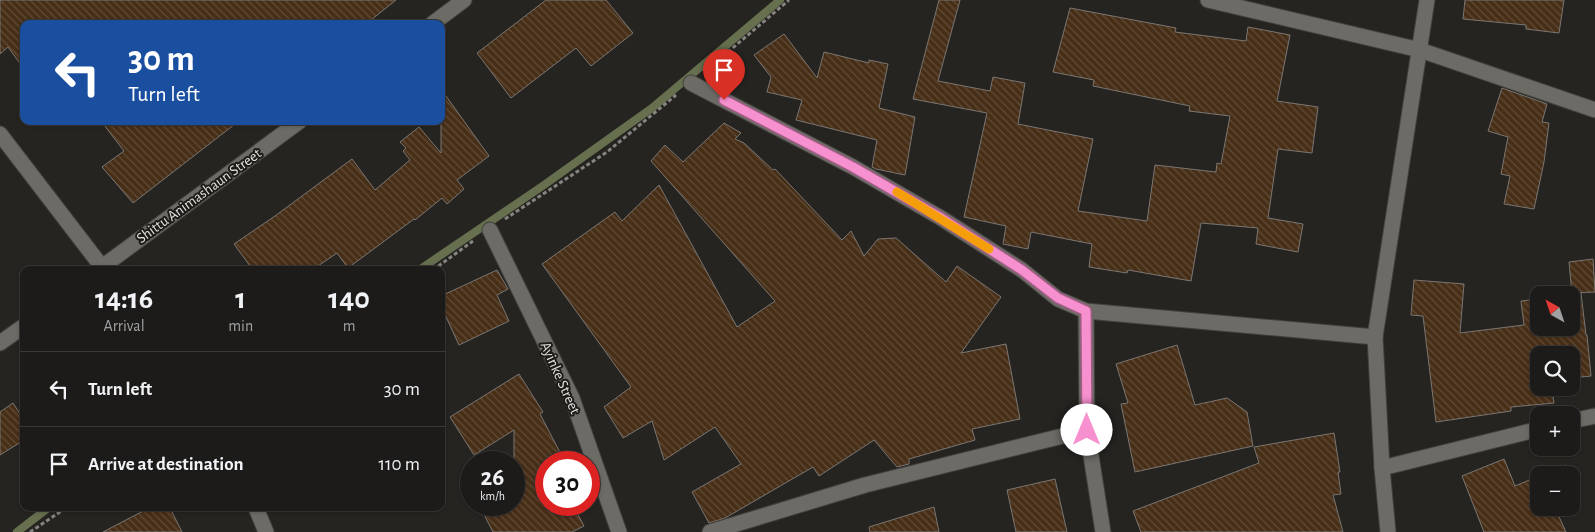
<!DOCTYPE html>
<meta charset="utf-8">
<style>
body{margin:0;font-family:"Alegreya Sans",sans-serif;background:#292826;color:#f1f3f6;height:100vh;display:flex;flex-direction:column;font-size:19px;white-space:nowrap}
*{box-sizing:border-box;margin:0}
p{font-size:16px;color:#a0a1a2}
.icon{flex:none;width:28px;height:28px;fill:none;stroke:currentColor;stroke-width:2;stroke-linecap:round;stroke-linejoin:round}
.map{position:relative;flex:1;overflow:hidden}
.sheet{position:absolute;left:20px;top:266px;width:425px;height:245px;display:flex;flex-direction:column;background:#1c1b19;border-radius:10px;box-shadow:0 1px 4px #0004,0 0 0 1px #3a3938}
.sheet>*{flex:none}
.top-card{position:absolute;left:20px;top:20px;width:425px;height:105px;border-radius:10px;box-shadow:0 1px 4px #0004,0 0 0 1px #3a3938;background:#1a4fa0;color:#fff;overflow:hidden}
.needle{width:32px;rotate:320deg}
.controls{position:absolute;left:1530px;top:286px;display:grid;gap:10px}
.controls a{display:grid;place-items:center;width:50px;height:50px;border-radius:10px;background:#1c1b19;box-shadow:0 1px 4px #0004,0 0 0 1px #3a3938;font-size:25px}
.speed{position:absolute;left:460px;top:451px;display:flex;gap:10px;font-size:25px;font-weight:700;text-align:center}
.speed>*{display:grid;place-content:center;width:65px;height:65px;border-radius:50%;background:#1c1b19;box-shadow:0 1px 4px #0004,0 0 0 1px #3a3938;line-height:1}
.speed small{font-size:12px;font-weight:400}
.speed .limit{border:8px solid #d22;background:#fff;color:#111}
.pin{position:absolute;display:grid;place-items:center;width:42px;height:42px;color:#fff;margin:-51px -21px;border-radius:50% 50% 50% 0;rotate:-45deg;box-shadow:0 0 5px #0007}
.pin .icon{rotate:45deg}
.me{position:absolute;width:55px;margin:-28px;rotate:0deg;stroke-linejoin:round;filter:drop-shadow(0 0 4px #0008)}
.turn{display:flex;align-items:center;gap:18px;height:105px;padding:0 25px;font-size:22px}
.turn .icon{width:65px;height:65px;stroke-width:2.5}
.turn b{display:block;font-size:35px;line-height:42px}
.eta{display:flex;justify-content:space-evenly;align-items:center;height:85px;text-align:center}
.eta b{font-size:30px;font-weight:700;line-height:35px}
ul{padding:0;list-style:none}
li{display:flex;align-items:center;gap:15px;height:75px;padding:0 25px;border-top:1px solid #3a3938}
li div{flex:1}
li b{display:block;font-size:19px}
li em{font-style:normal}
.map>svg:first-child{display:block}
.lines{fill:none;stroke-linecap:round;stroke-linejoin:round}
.stream{stroke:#66704f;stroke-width:8}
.building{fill:url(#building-back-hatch);stroke:#7a7672}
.street-casing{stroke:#42413d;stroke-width:17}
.path{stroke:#868481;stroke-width:3;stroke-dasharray:4 2.5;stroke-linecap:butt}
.street{stroke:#6d6b66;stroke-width:15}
.route-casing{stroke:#a15e86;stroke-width:12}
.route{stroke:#f790ce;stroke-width:9}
.slow{stroke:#f59e0b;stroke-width:9}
.labels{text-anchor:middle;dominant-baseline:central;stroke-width:4;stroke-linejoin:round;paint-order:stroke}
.street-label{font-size:15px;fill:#e4e3e0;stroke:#1d1b18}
</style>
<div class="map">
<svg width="1595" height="532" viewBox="0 0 1595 532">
<defs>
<pattern id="building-back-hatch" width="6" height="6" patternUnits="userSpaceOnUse" patternTransform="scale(1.25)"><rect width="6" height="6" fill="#472e17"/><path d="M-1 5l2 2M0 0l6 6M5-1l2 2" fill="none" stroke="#614c38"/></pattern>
</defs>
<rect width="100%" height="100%" fill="#262421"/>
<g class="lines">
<g class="stream">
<path d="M419,270L544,185L652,108L780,0"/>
<path d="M17,532L48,508"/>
</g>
</g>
<g class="building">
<path d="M0,0H396L366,24H24V69L8,47L0,54Z"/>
<path d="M546,0H606L633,33L591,66L576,48L511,98L477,53Z"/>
<path d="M939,0H960L938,81L990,91L993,77L1025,83L1018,124L1093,139L1078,211L1147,221L1155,165L1216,172L1217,163L1221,164L1230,116L1189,111L1190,106L1093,86L1094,80L1053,72L1070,8L1176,28L1175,32L1246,41L1248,27L1290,35L1277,101L1318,107L1312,153L1278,149L1268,218L1303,224L1298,252L1256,244L1258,228L1201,223L1191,281L1128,270L1127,273L1089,267L1092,244L1031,232L1028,249L1003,244L1006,226L964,217L987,113L913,99Z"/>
<path d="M1465,0H1564L1559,33L1526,29V25L1463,19Z"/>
<path d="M784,34L817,78L824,52L869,63V60L888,64L879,108L915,117L905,175L876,169L872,167L877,140L796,120L802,100L767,92L771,77L754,55Z"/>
<path d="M1502,88L1547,104L1542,122L1549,123L1544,162L1534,209L1504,204L1510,176L1501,174L1508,137L1488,131Z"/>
<path d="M441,89L489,156L457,180L464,189L447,204L442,198L415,220L414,219L348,268L337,253L312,270H253L234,244L275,216L352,159L375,190L410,160L403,151L406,148L400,142L419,127L441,153Z"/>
<path d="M101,121H239L133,203L102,167L124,151Z"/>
<path d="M724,123L741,133L735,139L744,143L773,170L775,169L842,240L851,231L864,256L878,239L896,238L946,282L957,266L1001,297L961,353L1006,344L1020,419L972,429L975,440L909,459V464L897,467L874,440L819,476L813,467L725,518L709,523L692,492L741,464L715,427L664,460L652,421L623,438L604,407L631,387L542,264L615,212L622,221L659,185L737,327L775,301L651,161L665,145L683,162Z"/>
<path d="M1593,259L1595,292L1572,293L1569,262Z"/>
<path d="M497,270L508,289L497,295L509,321L459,345L441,306V296Z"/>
<path d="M1414,280L1464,284L1460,333L1524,325L1521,301L1539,299V328H1571V295H1567L1581,293L1586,335H1587L1591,376L1571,378V355H1539V388H1564V390L1552,391L1554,403L1511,407V411L1436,422L1423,316L1411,315Z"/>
<path d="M1177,345L1195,405L1227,398L1247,412L1253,446L1135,472L1121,404L1128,403L1116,364Z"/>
<path d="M519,374L543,412L540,414L565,462H546V505H573L584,526L572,532H493L479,505H514V430L474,455L450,417Z"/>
<path d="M13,403L24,420V440L0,455V412Z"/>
<path d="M1334,433L1340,472H1338L1341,494L1333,495L1343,532H1141L1133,511L1259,463L1254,447Z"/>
<path d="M1504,459L1515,486L1539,476V508H1555L1566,532H1484L1462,476Z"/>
<path d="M1566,465L1570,475H1542Z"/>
<path d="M1055,479L1067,532H1016L1007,490Z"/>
<path d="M1571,479L1579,498L1571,501Z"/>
<path d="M934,507L939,532H870L869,527Z"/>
<path d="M149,508H170L182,532H103Z"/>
</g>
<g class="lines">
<defs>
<g id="street">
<path d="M1208,0L1420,50L1595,110"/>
<path d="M432,24L464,0"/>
<path d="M691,83L853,167L941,218L1022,270L1058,299L1086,311L1375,337"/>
<path d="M0,134L102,267"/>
<path d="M490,230L572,398L619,532"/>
<path d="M98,270L300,121"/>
<path d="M1086,311L1087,430L1103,532"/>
<path d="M0,343L24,326"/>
<path d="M1571,421L1595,416"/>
<path d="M1382,468L1539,429"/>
<path d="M256,508L266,532"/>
<path d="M710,532L865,485L1087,430"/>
<path d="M1388,532L1382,468L1375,337L1427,0"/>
</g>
</defs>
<use href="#street" class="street-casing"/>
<g class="path">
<path d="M708,69L789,0"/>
<path d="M505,219L607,152L676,95"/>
<path d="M433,270L473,241"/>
<path d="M30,532L66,508"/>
</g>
<use href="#street" class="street"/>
</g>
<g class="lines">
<defs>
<path id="route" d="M724,100L853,167L941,218L1022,270L1058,298L1086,311L1087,430"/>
</defs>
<use href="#route" class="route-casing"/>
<use href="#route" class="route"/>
<path class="slow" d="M897,192L989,249"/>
</g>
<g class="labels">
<g class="street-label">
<text transform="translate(199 196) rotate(-36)">Shittu Animashaun Street</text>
<text transform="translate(560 378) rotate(66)">Ayinke Street</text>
</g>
</g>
</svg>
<div class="controls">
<a><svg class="needle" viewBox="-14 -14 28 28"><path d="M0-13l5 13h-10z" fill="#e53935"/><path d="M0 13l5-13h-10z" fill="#a0a1a2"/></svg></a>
<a><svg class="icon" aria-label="search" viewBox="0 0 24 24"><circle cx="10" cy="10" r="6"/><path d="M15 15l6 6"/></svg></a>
<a>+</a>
<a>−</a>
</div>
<div class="speed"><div>26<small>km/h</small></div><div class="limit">30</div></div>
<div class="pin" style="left:724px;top:100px;background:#d93025"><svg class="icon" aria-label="arrive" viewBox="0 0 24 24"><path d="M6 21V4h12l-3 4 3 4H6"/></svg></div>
<svg class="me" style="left:1087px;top:430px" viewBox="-20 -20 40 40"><circle r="19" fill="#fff"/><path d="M0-13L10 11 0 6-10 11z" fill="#f790ce"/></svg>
<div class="top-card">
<div class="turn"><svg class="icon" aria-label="left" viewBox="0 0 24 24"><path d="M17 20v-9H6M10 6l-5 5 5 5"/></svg><div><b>30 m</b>Turn left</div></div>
</div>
<section class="sheet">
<div class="eta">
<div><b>14:16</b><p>Arrival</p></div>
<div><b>1</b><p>min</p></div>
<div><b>140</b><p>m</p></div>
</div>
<ul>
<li><svg class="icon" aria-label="left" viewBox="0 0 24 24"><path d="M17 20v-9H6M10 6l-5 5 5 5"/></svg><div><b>Turn left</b></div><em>30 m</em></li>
<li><svg class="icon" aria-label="arrive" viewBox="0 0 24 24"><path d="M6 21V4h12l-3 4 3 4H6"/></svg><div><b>Arrive at destination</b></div><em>110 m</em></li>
</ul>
</section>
</div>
